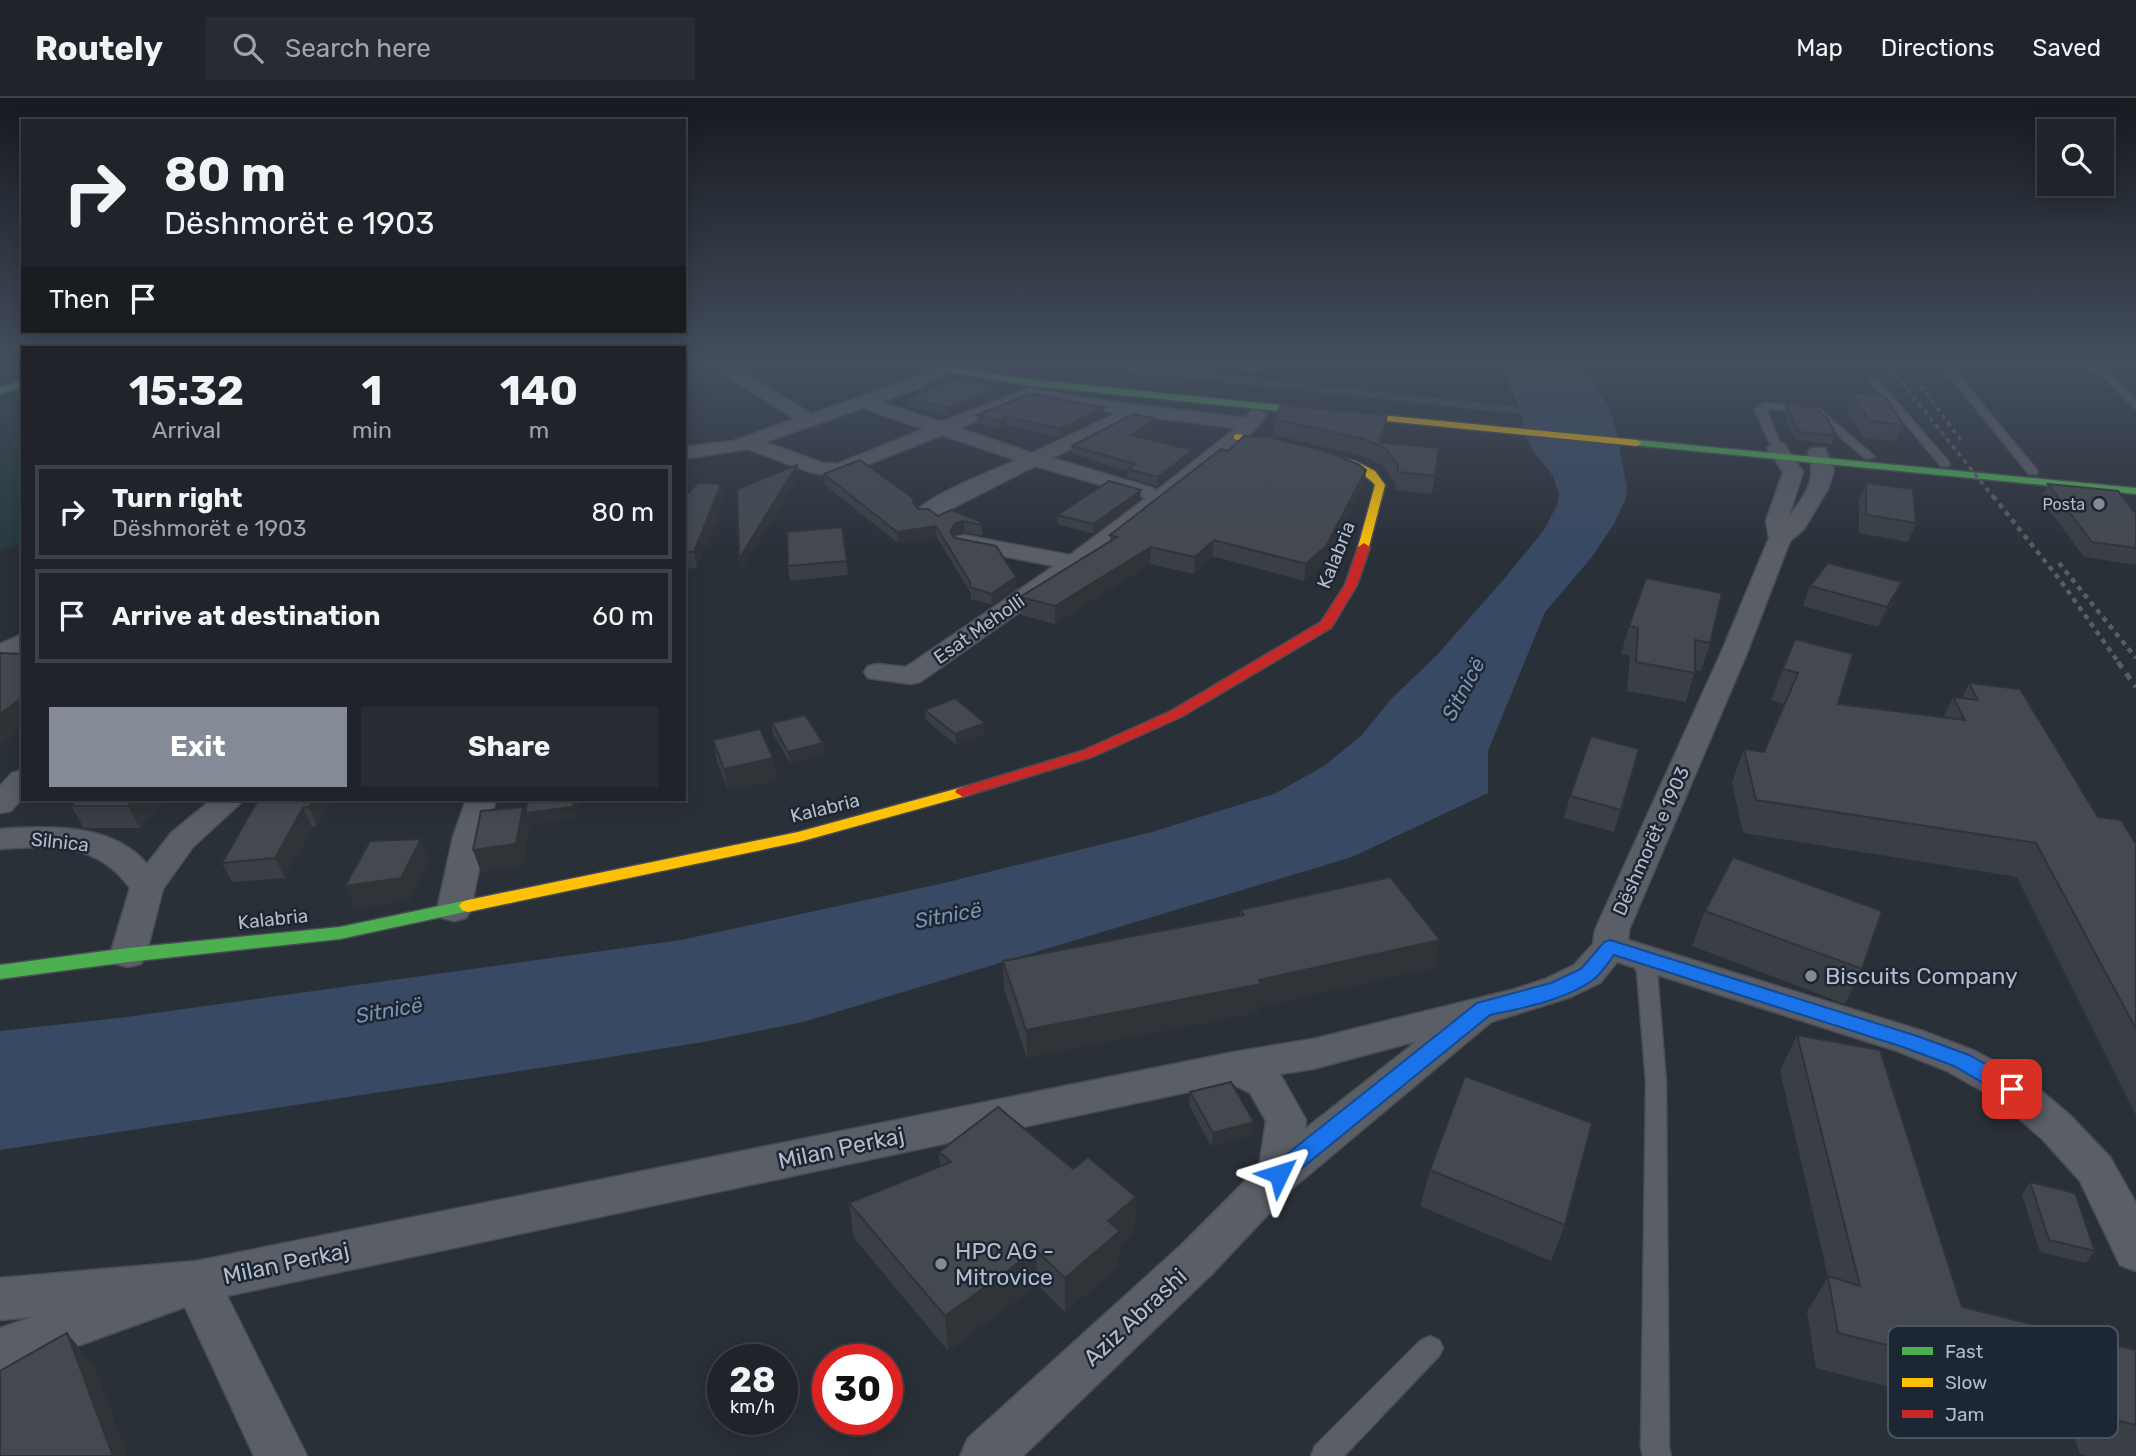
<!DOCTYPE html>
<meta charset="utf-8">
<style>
body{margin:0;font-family:Rubik,sans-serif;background:#282c32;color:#f1f3f6;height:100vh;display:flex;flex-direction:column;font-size:26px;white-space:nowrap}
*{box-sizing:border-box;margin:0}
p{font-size:23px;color:#a2a4a8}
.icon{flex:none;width:38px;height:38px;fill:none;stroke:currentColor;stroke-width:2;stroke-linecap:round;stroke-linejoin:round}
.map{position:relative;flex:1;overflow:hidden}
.details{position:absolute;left:21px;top:248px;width:665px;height:455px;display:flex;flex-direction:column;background:#20242a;border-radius:0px;box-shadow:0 4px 18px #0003,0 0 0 2px #3d4147}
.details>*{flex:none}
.top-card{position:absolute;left:21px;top:21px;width:665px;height:214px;border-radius:0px;box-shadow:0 4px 18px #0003,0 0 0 2px #3d4147;background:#20242a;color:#f1f3f6;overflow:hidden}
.tools{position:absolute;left:2037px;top:21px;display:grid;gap:14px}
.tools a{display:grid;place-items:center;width:77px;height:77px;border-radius:0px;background:#20242a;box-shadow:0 4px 18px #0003,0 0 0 2px #3d4147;font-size:35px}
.speed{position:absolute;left:707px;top:1246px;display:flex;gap:14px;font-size:35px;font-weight:700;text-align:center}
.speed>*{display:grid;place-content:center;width:91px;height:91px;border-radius:50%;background:#20242a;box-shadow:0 4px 18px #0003,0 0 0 2px #3d4147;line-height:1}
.speed small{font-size:18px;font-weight:400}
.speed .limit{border:10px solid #d22;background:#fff;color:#111}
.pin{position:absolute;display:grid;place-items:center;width:60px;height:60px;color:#fff;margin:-30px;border-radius:14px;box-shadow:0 4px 10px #0006}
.me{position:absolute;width:77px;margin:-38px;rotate:49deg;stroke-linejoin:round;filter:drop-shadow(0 0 5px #0008)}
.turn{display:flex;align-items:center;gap:24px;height:147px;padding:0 28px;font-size:32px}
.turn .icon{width:91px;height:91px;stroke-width:2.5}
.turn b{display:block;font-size:49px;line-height:60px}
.then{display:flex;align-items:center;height:66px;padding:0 28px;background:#0003;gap:14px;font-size:26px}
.eta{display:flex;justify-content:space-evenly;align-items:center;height:119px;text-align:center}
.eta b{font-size:42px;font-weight:700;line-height:49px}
.button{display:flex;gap:14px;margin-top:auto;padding:14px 28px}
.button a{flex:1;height:80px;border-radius:0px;background:#848b96;color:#fff;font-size:28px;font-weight:700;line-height:80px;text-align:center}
.button a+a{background:#282c32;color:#f1f3f6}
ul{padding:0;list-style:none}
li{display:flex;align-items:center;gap:21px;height:94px;margin:0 14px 10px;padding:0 14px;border:4px solid #3d4147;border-radius:0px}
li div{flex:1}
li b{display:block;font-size:26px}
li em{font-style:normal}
header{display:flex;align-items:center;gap:42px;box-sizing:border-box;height:98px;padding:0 35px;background:#20242a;border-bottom:2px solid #3d4147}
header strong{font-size:33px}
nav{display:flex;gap:38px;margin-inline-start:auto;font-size:24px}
.search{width:490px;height:63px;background:#282c32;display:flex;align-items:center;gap:18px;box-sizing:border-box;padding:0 24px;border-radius:0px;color:#a2a4a8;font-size:26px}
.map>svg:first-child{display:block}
.green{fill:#273a3e}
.water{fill:#384963}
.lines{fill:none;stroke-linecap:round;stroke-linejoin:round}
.stream{stroke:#384963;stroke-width:7}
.lane-casing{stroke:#484c53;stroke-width:3}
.street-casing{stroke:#484c53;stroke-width:3}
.fast-casing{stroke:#484c53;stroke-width:3}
.slow-casing{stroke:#484c53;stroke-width:3}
.jam-casing{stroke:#484c53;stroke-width:3}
.lane{fill:#5a5e66;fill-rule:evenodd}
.street{fill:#5a5e66;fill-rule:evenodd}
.fast{fill:#4caf50;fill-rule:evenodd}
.slow{fill:#ffc107;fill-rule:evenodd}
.jam{fill:#c62828;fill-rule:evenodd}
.rail-far2{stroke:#595d64;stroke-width:3.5;stroke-dasharray:4.5 4.5;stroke-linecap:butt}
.rail-far1{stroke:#595d64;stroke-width:4.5;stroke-dasharray:5 5;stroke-linecap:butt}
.rail{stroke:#595d64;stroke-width:5;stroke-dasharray:7 7;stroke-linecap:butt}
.wall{fill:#3a3f45}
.shaded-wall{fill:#303338}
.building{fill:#444950;stroke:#303338;stroke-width:2}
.route{fill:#1a73e8;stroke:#114b97;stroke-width:2}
.poi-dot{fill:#848b96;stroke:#1d2633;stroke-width:2.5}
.labels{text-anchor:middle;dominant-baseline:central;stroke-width:5;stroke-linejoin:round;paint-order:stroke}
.far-poi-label{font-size:16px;fill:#b4bcc9;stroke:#1d2633;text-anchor:end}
.street-label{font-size:19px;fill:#b4bcc9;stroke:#1d2633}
.water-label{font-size:21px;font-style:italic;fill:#7c92b1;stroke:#1d2633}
.near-poi-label{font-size:23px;fill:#b4bcc9;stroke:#1d2633;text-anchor:start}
.near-street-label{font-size:23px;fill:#b4bcc9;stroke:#1d2633}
.key{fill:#1d2633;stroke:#4a5360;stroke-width:2}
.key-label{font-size:19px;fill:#b4bcc9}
</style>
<header>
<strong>Routely</strong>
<div class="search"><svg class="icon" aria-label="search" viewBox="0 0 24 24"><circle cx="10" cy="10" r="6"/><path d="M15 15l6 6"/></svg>Search here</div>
<nav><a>Map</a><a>Directions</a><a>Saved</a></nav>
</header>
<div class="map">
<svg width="2136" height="1358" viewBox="0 0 2136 1358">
<rect width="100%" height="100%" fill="#2a3038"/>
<path class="green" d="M23,294V446L0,452V303Z"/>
<path class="water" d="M1499,266H1583L1584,272L1608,308L1616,332L1627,390L1626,400L1615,424L1592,459L1545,514L1488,653V695L1352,759L803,924L703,944L598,961L0,1052V933L119,920L681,842L944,785L1152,734L1274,696L1324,668L1362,637L1391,601L1436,558L1504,481L1544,432L1557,407L1559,396L1553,378L1532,351L1523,333L1521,313Z"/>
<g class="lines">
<path class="stream" d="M1090,266L1532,314"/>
<defs>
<g id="lane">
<path d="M1940,266H1949L2037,372V376H2029Z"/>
<path d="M2084,266C2107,266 2121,287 2136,303V311L2101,277Z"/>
<path d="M1871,281H1877L1949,364V368H1941L1871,285Z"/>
<path d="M1764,305L1818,310L1875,359L1866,361L1812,315L1766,311L1782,350L1773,352L1755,312Z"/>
<path d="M1637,850L1644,852L1657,874L1666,984L1669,1350L1671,1358H1643L1641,1350L1646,984L1637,874L1628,857L1630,852Z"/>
<path d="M1430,1238L1439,1242L1443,1250L1439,1258L1344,1358H1311L1315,1348L1421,1242Z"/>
</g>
<g id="street">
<path d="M709,266H729L812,316L906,283L940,267L948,272L946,276L918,291L880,304L941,324L1029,290L1098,302L1245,320L1252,313L1258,312L1267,317L1245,343L1101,457L920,584L911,586L868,580L864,574L868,568L877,566L906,569L1054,468L956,449L953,444L956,439L964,437L1070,457L1146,400L1035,368L935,419H919L916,414C928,397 995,372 1016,362L942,337L839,378L813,375L747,351L684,361V349L733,343L795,321ZM1031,301L1117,315L1032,355L959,330ZM863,310L924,331L837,366L823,365L765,344ZM1141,318L1236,330L1156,393L1153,390L1052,360Z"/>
<path d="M1235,266H1268C1261,274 1242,274 1235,266Z"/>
<path d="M1777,344L1784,346L1803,374L1788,421C1804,396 1818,385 1808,354L1811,350H1825L1834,372L1828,391L1804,431L1790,443L1747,555L1629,832L1628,842L1923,933L1975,953L2026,980L2071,1018L2110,1059L2136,1105V1173L2120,1167L2080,1083L2043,1042L1998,1002L1947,973L1897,953L1617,864L1600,885L1571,899L1491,924L1294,1089L1212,1176L1023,1358H960L968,1340L1180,1148L1259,1069L1266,1023L1250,995L1230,985L227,1198L307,1358H254L185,1209L0,1276V1230L32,1219L0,1222V1180L196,1163L1234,954L1313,941L1515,891L1545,881L1574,867L1593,846L1595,832L1721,555L1769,440L1766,423L1783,374L1767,350ZM1417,943L1305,1031L1306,1022L1280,976L1313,971Z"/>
<path d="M23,536V554L0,564V546Z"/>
<path d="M23,672V699L11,713L0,715V688L12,675Z"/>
<path d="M211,702H244L193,749L163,791L146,857L141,866L128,869L115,866L110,857L130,790C97,744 52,747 0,751V731C48,728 113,725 147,766L171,735Z"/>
<path d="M466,702H496L485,739L471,812L466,820L454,823L442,820L437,812L453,739Z"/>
</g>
<g id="fast">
<path d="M898,266H922L1034,282L1329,312L1334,315L1329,318L1034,288Z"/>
<path d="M23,282V288L0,296V290Z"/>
<path d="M1637,342L2136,390V396L1633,347L1632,345Z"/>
<path d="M468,802L474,804L477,808L474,812L340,841L128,864L0,881V867L128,850L340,829Z"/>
</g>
<g id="slow">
<path d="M1329,312L1637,342L1642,345L1637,348L1326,317V313Z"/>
<path d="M1238,336L1355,363L1375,373L1385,387L1368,452L1364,453L1358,449L1375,387C1354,360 1270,350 1234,341V337Z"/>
<path d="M963,689L969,691L971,694L969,697L799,744L468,814L462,812L459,808L462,804L468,802L798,734Z"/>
</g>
<path id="jam" d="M1364,445L1370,449L1357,487L1331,530L1181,619L1092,659L969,697L963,699L955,694L957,691L1082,653L1171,613L1321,524L1345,487L1358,449Z"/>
</defs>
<use href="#lane" class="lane-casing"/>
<use href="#street" class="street-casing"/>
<use href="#fast" class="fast-casing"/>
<use href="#slow" class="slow-casing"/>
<use href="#jam" class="jam-casing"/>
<use href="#lane" class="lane"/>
<use href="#street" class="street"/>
<use href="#fast" class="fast"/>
<use href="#slow" class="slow"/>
<use href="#jam" class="jam"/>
<g class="rail-far2">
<path d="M1882,266L1904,287L1994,400"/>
<path d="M1905,266L1963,345"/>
</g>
<g class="rail-far1">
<path d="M1993,398L2060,482L2119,565"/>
<path d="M2059,465L2136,560"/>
</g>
<path class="rail" d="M2118,564L2136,589"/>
</g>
<g class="wall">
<path d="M741,266H779L753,273Z"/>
<path d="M1852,294L1903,327L1896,343L1863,340L1846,310Z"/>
<path d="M1000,298L948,318L909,309V301Z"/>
<path d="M1786,307L1836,337L1832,346L1796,342L1784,315Z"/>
<path d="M977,317L1104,318L1060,339L1007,327L999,331L977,325Z"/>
<path d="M1156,321L1155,330L1140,339L1193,360L1157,388L1127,379L1128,373L1072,356V348Z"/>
<path d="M1274,321L1384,334L1382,344L1435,378L1432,396L1395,392V385L1382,367L1361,358L1273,337Z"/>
<path d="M1228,353L1366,372L1364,388L1324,465L1304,483L1212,458L1194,476L1150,466L1055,526L1021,517L1020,499L1110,443V437Z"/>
<path d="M824,376L915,406L918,411L938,418L982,427V438L964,434L955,436L954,439L1017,490L992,507L971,501V495L937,440L898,445L825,387Z"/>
<path d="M1866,385L1916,425L1908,444L1859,435V403Z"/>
<path d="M2048,386L2136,416V467L2084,459L2041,401Z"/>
<path d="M1141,392L1140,401L1094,436L1057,426V417Z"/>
<path d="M684,399L724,401L697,470L684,471Z"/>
<path d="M842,429L848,477L790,483L788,468Z"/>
<path d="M1810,488L1894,504L1878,529L1803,508Z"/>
<path d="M1629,528L1710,545L1701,573L1695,572L1686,604L1627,593L1630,558L1621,556Z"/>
<path d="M1795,541L1838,606L1943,620L1953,599L1962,600L1969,585L2098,719L2136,746V1017L2017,779L1743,735L1732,684L1744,651L1764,654L1785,606L1771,602Z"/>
<path d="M925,612L985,625V636L956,647L926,622Z"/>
<path d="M772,625L825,655L790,665L773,636Z"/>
<path d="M713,642L773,660L776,682L729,693L717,664Z"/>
<path d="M1639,651L1614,734L1564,720L1570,698Z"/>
<path d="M77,702H166L140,730H84L71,708Z"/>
<path d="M258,702H331L317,728L312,729L285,780L232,784L222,765Z"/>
<path d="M1240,812L1440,842L1434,870L1258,909V914L1027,960L1004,891L1003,863L1240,818Z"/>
<path d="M1705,813L1862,871L1845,906L1692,848Z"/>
<path d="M1797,937L1962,1209L2136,1252V1358H2087L2080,1356L2073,1336L1816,1270L1807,1214L1828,1179L1780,973Z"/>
<path d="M1190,994L1252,1037L1211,1048L1189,1007Z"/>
<path d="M939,1054L1073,1071L1136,1099L1134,1134L1119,1147L1118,1168L1065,1214L1037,1186L948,1253L854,1140L849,1105L940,1069Z"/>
<path d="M1430,1072L1565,1127L1551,1163L1420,1108Z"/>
<path d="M2030,1084L2095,1153L2086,1165L2040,1154L2022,1097Z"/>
</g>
<g class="shaded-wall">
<path d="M752,266H779L753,273Z"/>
<path d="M1000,290V298L948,318V310Z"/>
<path d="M1104,310V318L1060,339V331Z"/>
<path d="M1007,318V327L999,331L998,322Z"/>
<path d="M1156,321L1155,330L1130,345L1131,337Z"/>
<path d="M1193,352V360L1157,388L1158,379Z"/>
<path d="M797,367L799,379L741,474L739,461Z"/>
<path d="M1366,372L1364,388L1324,465L1304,483L1306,466Z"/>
<path d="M721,386L724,401L697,470L694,454Z"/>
<path d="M1141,392L1140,401L1094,436V426Z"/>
<path d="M964,423V434L955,436L951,445L950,434L955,425Z"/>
<path d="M936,428L937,440L898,445L897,434Z"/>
<path d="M1214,442L1212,458L1194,476L1195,459Z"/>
<path d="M1151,449L1150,466L1055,526V508Z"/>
<path d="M1016,479L1017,490L992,507L991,496Z"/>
<path d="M1902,484L1894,504L1878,529L1887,509Z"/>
<path d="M23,599V629L1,646L0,644V616Z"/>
<path d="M985,625V636L956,647L955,636Z"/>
<path d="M823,645L825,655L790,665L788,654Z"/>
<path d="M773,660L776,682L729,693L724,671Z"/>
<path d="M134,702H166L140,730L128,708Z"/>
<path d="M313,702H331L317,728L309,709Z"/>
<path d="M574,702H579L576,721L529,727L525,715Z"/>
<path d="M523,709L530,731L523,769L481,774L473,752Z"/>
<path d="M303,710L312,729L285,780L275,760Z"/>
<path d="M421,741L429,764L410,803L355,811L345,788Z"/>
<path d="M1440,842L1434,870L1258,909V914L1027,960L1026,932Z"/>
<path d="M1254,1024L1252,1037L1211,1048L1213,1035Z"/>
<path d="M1136,1099L1134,1134L1119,1147L1118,1168L1065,1214V1180L1108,1123Z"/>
<path d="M1036,1152L1037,1186L948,1253L945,1218Z"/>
<path d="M67,1235L94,1268L128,1358H113Z"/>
</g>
<g class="building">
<path d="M953,280L1000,290L948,310L909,301Z"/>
<path d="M1852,294L1884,297L1903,327L1869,323Z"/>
<path d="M1031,296L1104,310L1060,331L1007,318L998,322L977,317Z"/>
<path d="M1281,307L1387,317L1380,344L1439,350L1435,378L1398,374V368L1385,350L1363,341L1274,321Z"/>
<path d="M1786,307L1814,309L1827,320L1836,337L1799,334Z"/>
<path d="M1133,316L1156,321L1131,337L1193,352L1158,379L1128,371L1135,366L1072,348Z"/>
<path d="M1244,338L1267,339L1325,353L1358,366L1366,372L1326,448L1306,466L1214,442L1195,459L1151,449L1055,508L1020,499L1117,439L1110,437L1221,351L1228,353Z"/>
<path d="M860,362L914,401L913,405L918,411H928L938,418L951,412L979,423L982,427L964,423L955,425L950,434L955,440L996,448L1016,479L991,496L970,489V484L936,428L897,434L824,376Z"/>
<path d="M797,367L739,461L737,391Z"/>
<path d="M1109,383L1141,392L1094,426L1057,417Z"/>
<path d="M698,385L721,386L694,454H684V399Z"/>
<path d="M1866,385L1913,391L1916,425L1866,417Z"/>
<path d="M2048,386L2118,393L2136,416V450L2092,444Z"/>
<path d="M842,429L847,463L788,468L787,434Z"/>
<path d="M1828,465L1902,484L1887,509L1810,488Z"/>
<path d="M1646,480L1722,495L1710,545L1695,542V575L1636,564L1638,530L1629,528Z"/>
<path d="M1795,541L1853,556L1838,606L1965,622L1953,599L1978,602L1969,585L2020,591L2098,719L2121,722L2136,746V931L2036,745L1756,702L1744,651L1764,654L1798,575L1783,571Z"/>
<path d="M0,555L23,556V599L0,616Z"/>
<path d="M955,600L985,625L955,636L925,612Z"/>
<path d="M805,617L823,645L788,654L772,625Z"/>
<path d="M760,631L773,660L724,671L713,642Z"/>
<path d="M1591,638L1639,651L1621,712L1570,698Z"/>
<path d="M77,702H134L128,708H71Z"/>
<path d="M258,702H313L309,709L303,710L275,760L222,765Z"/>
<path d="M528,702H574L573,709L525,715Z"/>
<path d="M523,709L516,746L473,752L481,713Z"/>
<path d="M421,741L401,780L345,788L370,743Z"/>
<path d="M1733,759L1882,813L1862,871L1705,813Z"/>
<path d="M1390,779L1440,842L1259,882L1261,886L1026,932L1003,863L1244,817L1240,812Z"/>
<path d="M1797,937L1880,952L1962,1209L2136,1252V1327L2112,1321L2104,1301L1838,1235L1828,1178L1860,1188Z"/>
<path d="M1465,978L1592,1025L1565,1127L1430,1072Z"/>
<path d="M1231,984L1254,1024L1213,1035L1190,994Z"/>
<path d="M998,1009L1073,1071L1088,1059L1136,1099L1108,1123L1120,1133L1065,1180L1036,1152L945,1218L849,1105L951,1064L939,1054Z"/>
<path d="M2030,1084L2075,1095L2095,1153L2049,1142Z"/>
<path d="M67,1235L113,1358H0V1273Z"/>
</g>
<linearGradient id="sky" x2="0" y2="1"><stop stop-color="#171a1f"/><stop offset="0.58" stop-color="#444e5e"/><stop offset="1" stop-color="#444e5e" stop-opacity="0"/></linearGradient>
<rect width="2136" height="456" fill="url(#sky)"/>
<path class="route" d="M1610,842L1917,938L1969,957L2019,985L2022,991L2019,997L2012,1000L2004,997L1954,968L1903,949L1614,857C1608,865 1601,876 1593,882C1565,902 1523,910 1490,917L1287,1082L1279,1085L1271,1082L1268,1076L1271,1069L1477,905L1551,885L1581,871L1604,844Z"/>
<g class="poi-dot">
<circle cx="2099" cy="406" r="7"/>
<circle cx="1811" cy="878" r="7"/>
<circle cx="941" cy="1166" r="7"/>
</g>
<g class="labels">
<g class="far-poi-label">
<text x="2085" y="406">Posta</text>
</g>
<g class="street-label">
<text transform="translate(1336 457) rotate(-68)">Kalabria</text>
<text transform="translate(979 531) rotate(-35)">Esat Meholli</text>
<text transform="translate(825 710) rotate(-14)">Kalabria</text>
<text transform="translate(1651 743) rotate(-66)">Dëshmorët e 1903</text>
<text transform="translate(60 744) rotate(6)">Silnica</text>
<text transform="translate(273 821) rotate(-6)">Kalabria</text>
</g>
<g class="water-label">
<text transform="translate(1463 591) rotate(-62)">Sitnicë</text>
<text transform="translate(948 817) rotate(-10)">Sitnicë</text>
<text transform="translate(389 912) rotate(-10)">Sitnicë</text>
</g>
<g class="near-poi-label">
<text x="1825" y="878">Biscuits Company</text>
<text x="955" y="1153">HPC AG -<tspan x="955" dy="26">Mitrovice</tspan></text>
</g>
<g class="near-street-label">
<text transform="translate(841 1050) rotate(-12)">Milan Perkaj</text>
<text transform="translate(286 1165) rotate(-12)">Milan Perkaj</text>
<text transform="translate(1135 1219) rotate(-43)">Aziz Abrashi</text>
</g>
</g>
<rect x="1888" y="1228" width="230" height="112" rx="10" class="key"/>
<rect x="1902" y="1249" width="31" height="8" fill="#4caf50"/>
<rect x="1902" y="1280" width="31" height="9" fill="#ffc107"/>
<rect x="1902" y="1312" width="31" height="8" fill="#c62828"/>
<g class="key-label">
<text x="1945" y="1260">Fast</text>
<text x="1945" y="1291">Slow</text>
<text x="1945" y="1323">Jam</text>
</g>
</svg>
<div class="tools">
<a><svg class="icon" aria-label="search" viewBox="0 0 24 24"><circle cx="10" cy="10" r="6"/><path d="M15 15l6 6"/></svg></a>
</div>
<div class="speed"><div>28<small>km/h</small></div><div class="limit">30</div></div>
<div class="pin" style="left:2012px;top:991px;background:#d93025"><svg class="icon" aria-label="arrive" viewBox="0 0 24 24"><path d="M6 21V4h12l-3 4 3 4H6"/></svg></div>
<svg class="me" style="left:1279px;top:1076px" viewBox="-20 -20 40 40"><path d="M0-17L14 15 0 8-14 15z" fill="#1a73e8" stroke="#fff" stroke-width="4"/></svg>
<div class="top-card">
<div class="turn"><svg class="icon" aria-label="right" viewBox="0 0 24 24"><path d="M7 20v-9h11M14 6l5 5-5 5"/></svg><div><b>80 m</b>Dëshmorët e 1903</div></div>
<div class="then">Then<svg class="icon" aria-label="arrive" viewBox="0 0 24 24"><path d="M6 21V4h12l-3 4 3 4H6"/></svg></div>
</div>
<section class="details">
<div class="eta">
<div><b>15:32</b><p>Arrival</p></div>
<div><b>1</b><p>min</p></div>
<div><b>140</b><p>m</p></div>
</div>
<ul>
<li><svg class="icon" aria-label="right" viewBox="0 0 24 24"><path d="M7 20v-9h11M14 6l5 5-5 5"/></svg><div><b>Turn right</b><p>Dëshmorët e 1903</p></div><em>80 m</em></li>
<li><svg class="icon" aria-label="arrive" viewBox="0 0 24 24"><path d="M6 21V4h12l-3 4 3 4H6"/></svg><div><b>Arrive at destination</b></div><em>60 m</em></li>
</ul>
<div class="button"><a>Exit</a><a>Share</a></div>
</section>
</div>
